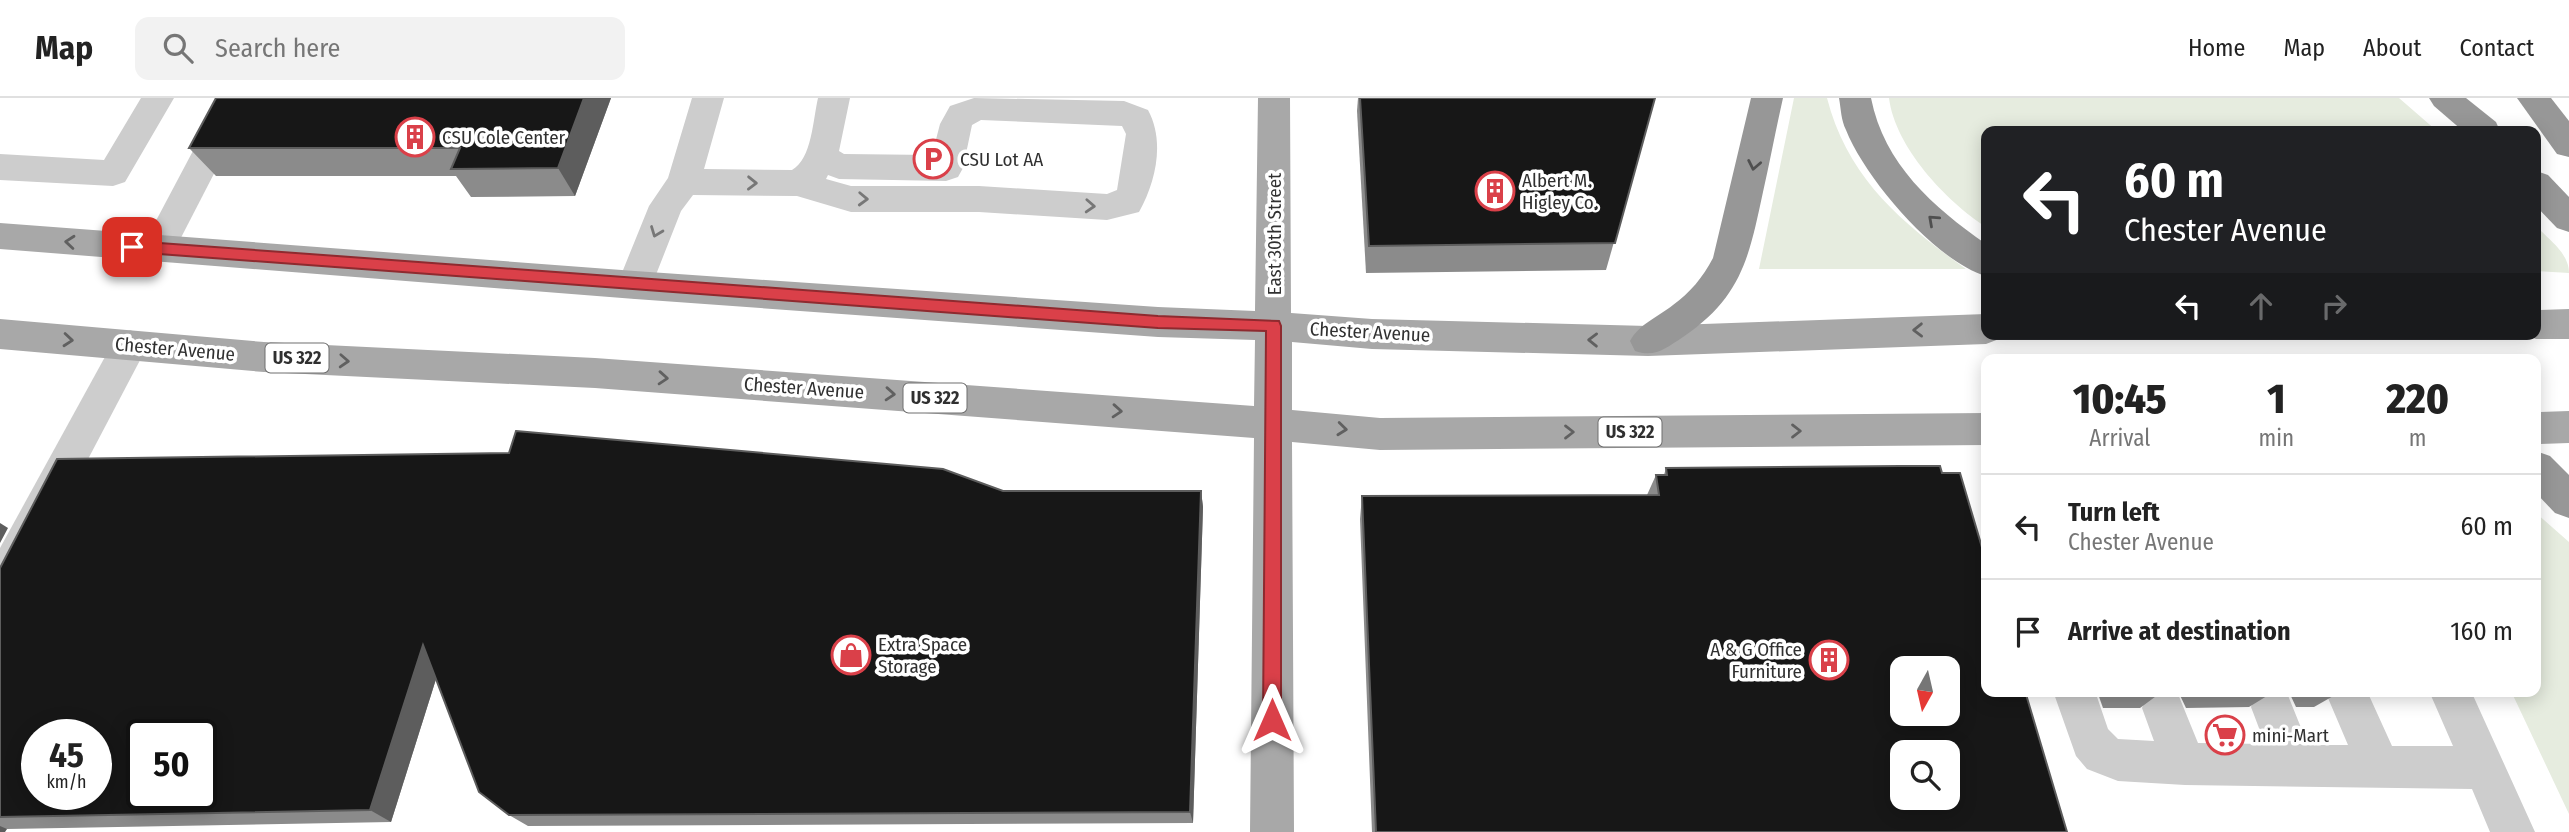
<!DOCTYPE html>
<style>
body{margin:0;font-family:"Fira Sans Condensed",sans-serif;background:#f2f2f2;color:#222;height:100vh;display:flex;flex-direction:column;font-size:26px;white-space:nowrap}
*{box-sizing:border-box;margin:0}
p{font-size:23px;color:#767676}
.icon{flex:none;width:38px;height:38px;fill:none;stroke:currentColor;stroke-width:2;stroke-linecap:round;stroke-linejoin:round}
.map{position:relative;flex:1;overflow:hidden}
.details{position:absolute;left:1981px;top:256px;width:560px;height:343px;display:flex;flex-direction:column;background:#fff;border-radius:14px;box-shadow:0 4px 18px #0003}
.details>*{flex:none}
.guide{position:absolute;left:1981px;top:28px;width:560px;height:214px;border-radius:14px;box-shadow:0 4px 18px #0003;background:#202124;color:#fff;overflow:hidden}
.needle{width:46px;rotate:188deg}
.buttons{position:absolute;left:1890px;top:558px;display:grid;gap:14px}
.buttons a{display:grid;place-items:center;width:70px;height:70px;border-radius:14px;background:#fff;box-shadow:0 4px 18px #0003;font-size:35px}
.speed{position:absolute;left:21px;top:621px;display:flex;gap:14px;font-size:35px;font-weight:700;text-align:center}
.speed>*{display:grid;place-content:center;width:91px;height:91px;border-radius:50%;background:#fff;box-shadow:0 4px 18px #0003;line-height:1}
.speed small{font-size:18px;font-weight:400}
.speed .limit{border:4px solid #111;border-radius:10px;background:#fff;color:#111}
.pin{position:absolute;display:grid;place-items:center;width:60px;height:60px;color:#fff;margin:-30px;border-radius:14px;box-shadow:0 4px 10px #0006}
.me{position:absolute;width:77px;margin:-38px;rotate:0deg;stroke-linejoin:round;filter:drop-shadow(0 0 5px #0008)}
.turn{display:flex;align-items:center;gap:24px;height:147px;padding:0 28px;font-size:32px}
.turn .icon{width:91px;height:91px;stroke-width:2.5}
.turn b{display:block;font-size:49px;line-height:60px}
.lanes{display:flex;align-items:center;height:66px;padding:0 28px;background:#0003;justify-content:center;gap:35px;direction:ltr}
.lanes .off{opacity:.35}
.eta{display:flex;justify-content:space-evenly;align-items:center;height:119px;text-align:center}
.eta b{font-size:42px;font-weight:800;line-height:49px}
ul{padding:0;list-style:none}
li{display:flex;align-items:center;gap:21px;height:105px;padding:0 28px;border-top:2px solid #e0e0e0}
li div{flex:1}
li b{display:block;font-size:26px}
li em{font-style:normal}
header{display:flex;align-items:center;gap:42px;box-sizing:border-box;height:98px;padding:0 35px;background:#fff;border-bottom:2px solid #e0e0e0}
header strong{font-size:33px}
nav{display:flex;gap:38px;margin-inline-start:auto;font-size:24px}
.search{width:490px;height:63px;background:#f2f2f2;display:flex;align-items:center;gap:18px;box-sizing:border-box;padding:0 24px;border-radius:14px;color:#767676;font-size:26px}
.map>svg:first-child{display:block}
.green{fill:#e6ecdf}
.lines{fill:none;stroke-linecap:round;stroke-linejoin:round}
.minor{fill:#cdcdcd;fill-rule:evenodd}
.major{fill:#a8a8a8;fill-rule:evenodd}
.highway{fill:#979797;fill-rule:evenodd}
.wall{fill:#8b8b8b}
.shaded-wall{fill:#5d5d5d}
.building{fill:#171717;stroke:#5d5d5d;stroke-width:2;fill-rule:evenodd}
.oneway{stroke:#4f4f4f}
.oneway2{stroke:#777}
.oneway3{stroke:#606060}
.route{fill:#da4049;stroke:#8e2a2f;stroke-width:2}
.labels{text-anchor:middle;dominant-baseline:central;stroke-width:7;stroke-linejoin:round;paint-order:stroke}
.shield{fill:#fff;stroke:#6e6e6e;stroke-width:2}
.shield-label{font-size:18px;font-weight:bold;fill:#303030}
.poi-label{font-size:19px;fill:#303030;stroke:#fff;text-anchor:start}
.street-label{font-size:19px;fill:#303030;stroke:#fff}
</style>
<header>
<strong>Map</strong>
<div class="search"><svg class="icon" aria-label="search" viewBox="0 0 24 24"><circle cx="10" cy="10" r="6"/><path d="M15 15l6 6"/></svg>Search here</div>
<nav><a>Home</a><a>Map</a><a>About</a><a>Contact</a></nav>
</header>
<div class="map">
<svg width="2569" height="734" viewBox="0 0 2569 734">
<rect width="100%" height="100%" fill="#fff"/>
<g class="green">
<path d="M1794,0H1827C1848,81 1902,125 1966,171H1759Z"/>
<path d="M1889,0H2399L2437,33H1986V129C1946,103 1895,49 1889,0Z"/>
<path d="M2536,128C2549,142 2569,155 2569,175L2536,173Z"/>
<path d="M2536,415L2569,444V716L2511,593H2536Z"/>
</g>
<g class="lines">
<g class="minor">
<path d="M141,0H174L125,84L113,88L0,82V56L104,62Z"/>
<path d="M221,0H253L170,161L158,165L146,161L141,151Z"/>
<path d="M692,0H724L704,71L792,72C812,61 813,21 818,0H850L839,53L844,56L932,57L940,26L950,8L974,0L1124,3L1148,12C1165,43 1156,84 1139,114L1107,122L979,114H851L797,98L693,97L681,113L648,197L635,201L622,197L617,187L649,108L668,80ZM981,22L1122,28L1126,36L1117,92L1107,96L979,88H851L826,81L828,77L839,81L946,83L958,79L963,70L972,27Z"/>
<path d="M130,232L143,237L148,247L14,502L0,507V450L117,237Z"/>
<path d="M2053,593H2095L2108,631L2118,641L2154,643L2142,610L2148,596L2154,593L2178,596L2198,645L2265,646L2251,609L2257,595L2283,593L2287,595L2308,647H2348L2325,593H2367L2392,648H2453L2429,593H2471L2535,734H2490L2472,691L2185,687L2118,683L2087,671L2076,658Z"/>
</g>
<g class="major">
<path d="M1258,0H1290L1291,215L1372,221L1648,228L1986,216V236H2001L1999,241L1986,246L1648,258L1372,251L1292,244V312L1380,320L1986,315V347L1380,352L1292,344L1294,734H1250L1254,340L595,290L264,274L0,251V221L264,244L595,260L1254,308L1255,242L1158,239L635,201L0,151V125L635,173L1158,209L1255,213Z"/>
<path d="M2569,211V241H2536L2523,236H2536V212Z"/>
<path d="M2569,313V345L2536,346V314Z"/>
</g>
<g class="highway">
<path d="M1751,0H1783C1776,31 1770,63 1763,94C1749,159 1742,199 1683,239C1666,250 1655,260 1635,253L1630,243C1639,226 1658,219 1673,207C1690,195 1703,179 1713,160Z"/>
<path d="M1839,0H1871C1884,66 1933,109 1986,146V178C1935,163 1865,80 1846,32C1841,22 1841,11 1839,0Z"/>
<path d="M2429,0H2466L2496,24L2500,33H2463L2434,8Z"/>
<path d="M2517,0H2551L2569,23V59L2557,56Z"/>
<path d="M2536,73L2548,77L2569,99V134L2557,130L2536,108Z"/>
<path d="M2536,353L2550,358L2569,377V420L2555,415L2536,395Z"/>
</g>
</g>
<g class="wall">
<path d="M611,0L575,98L471,99L456,78H216L189,50Z"/>
<path d="M1358,0H1655L1606,172L1366,175L1357,13Z"/>
<path d="M1666,370L2067,734H1372L1360,421L1362,398L1647,397L1656,377H1664Z"/>
<path d="M1003,393H1201L1203,409L1193,725L528,728L509,717L436,581L391,724L7,731L0,734V470Z"/>
<path d="M2097,593H2163L2140,610H2103Z"/>
<path d="M2177,593H2275L2249,609L2186,610L2178,593Z"/>
<path d="M2288,593H2342L2314,609H2296L2289,594Z"/>
</g>
<g class="shaded-wall">
<path d="M584,0H611L575,98L558,70Z"/>
<path d="M1201,393L1203,409L1193,725L1190,714Z"/>
<path d="M0,425L8,430L0,445Z"/>
<path d="M423,547L442,562L391,724L370,712Z"/>
<path d="M0,728L7,731L5,734H0Z"/>
</g>
<g class="building">
<path d="M216,0H584L558,70L451,71L460,50H189Z"/>
<path d="M1360,0H1655L1615,145L1369,148Z"/>
<path d="M516,333L943,371L1003,393H1201L1190,714L509,717L479,694L423,547L370,712L0,719V470L57,361L509,355ZM37,637H96V696H37ZM142,637H201V696H142Z"/>
<path d="M1900,368H1940L1942,375H1960L1986,463V593H2025L2067,734H1376L1362,398L1659,397L1656,377H1667L1666,370ZM1902,570H1948V616H1902ZM1902,654H1948V700H1902Z"/>
</g>
<defs><path id="oneway-chevron" d="M-2-3.5L2.5 0L-2 3.5" fill="none" stroke-width="1.6" stroke-linecap="round" stroke-linejoin="round" transform="scale(1.75)"/></defs>
<g class="oneway">
<use href="#oneway-chevron" transform="translate(1754 67) rotate(101)"/>
<use href="#oneway-chevron" transform="translate(1933 122) rotate(-138)"/>
</g>
<g class="oneway2">
<use href="#oneway-chevron" transform="translate(752 85) rotate(1)"/>
<use href="#oneway-chevron" transform="translate(863 101) rotate(2)"/>
<use href="#oneway-chevron" transform="translate(1090 108) rotate(3)"/>
<use href="#oneway-chevron" transform="translate(656 134) rotate(111)"/>
</g>
<g class="oneway3">
<use href="#oneway-chevron" transform="translate(70 144) rotate(-175)"/>
<use href="#oneway-chevron" transform="translate(1918 232) rotate(179)"/>
<use href="#oneway-chevron" transform="translate(68 242) rotate(5)"/>
<use href="#oneway-chevron" transform="translate(1593 242) rotate(-179)"/>
<use href="#oneway-chevron" transform="translate(344 263) rotate(3)"/>
<use href="#oneway-chevron" transform="translate(663 280) rotate(4)"/>
<use href="#oneway-chevron" transform="translate(890 296) rotate(4)"/>
<use href="#oneway-chevron" transform="translate(1117 313) rotate(4)"/>
<use href="#oneway-chevron" transform="translate(1342 331) rotate(6)"/>
<use href="#oneway-chevron" transform="translate(1796 333)"/>
<use href="#oneway-chevron" transform="translate(1569 334)"/>
</g>
<path class="route" d="M132,143L1158,218L1279,223L1281,228V622L1279,628L1272,631L1266,628L1263,622L1266,233L1158,230L132,154L125,149Z"/>
<defs>
<symbol id="building-ring" viewBox="-11 -11 22 22"><circle r="9.5" fill="#fff" stroke="#da4049" stroke-width="1.5"/><path d="M-4-6H4V6H1V3H-1V6H-4ZM-2.5-4.3h1.7v1.8h-1.7ZM.8-4.3h1.7v1.8H.8ZM-2.5-1h1.7V.8h-1.7ZM.8-1h1.7V.8H.8Z" fill="#da4049"/></symbol>
<symbol id="parking-ring" viewBox="-11 -11 22 22"><circle r="9.5" fill="#fff" stroke="#da4049" stroke-width="1.5"/><path d="M-3.5-5.5H1a3.5 3.5 0 0 1 0 7H-1V5.5H-3.5ZM-1-3.4V-.6H.8a1.4 1.4 0 0 0 0-2.8Z" fill="#da4049"/></symbol>
<symbol id="shop-ring" viewBox="-11 -11 22 22"><circle r="9.5" fill="#fff" stroke="#da4049" stroke-width="1.5"/><path d="M-5-2.5h2.3a2.7 3.5 0 0 1 5.4 0H5L5.5 6h-11ZM-1.5-2.5h3a1.5 2.3 0 0 0-3 0Z" fill="#da4049"/></symbol>
<symbol id="supermarket-ring" viewBox="-11 -11 22 22"><circle r="9.5" fill="#fff" stroke="#da4049" stroke-width="1.5"/><path d="M-6-5.5h2.5l.6 2H6L4.5 2H-2.5L-4.4-4H-6ZM-1.5 3.2a1.3 1.3 0 1 0 .1 0ZM3 3.2a1.3 1.3 0 1 0 .1 0Z" fill="#da4049"/></symbol>
</defs>
<g fill-rule="evenodd">
<use href="#building-ring" x="393" y="17" width="44" height="44"/>
<use href="#parking-ring" x="911" y="39" width="44" height="44"/>
<use href="#building-ring" x="1473" y="71" width="44" height="44"/>
<use href="#shop-ring" x="829" y="535" width="44" height="44"/>
<use href="#building-ring" x="1807" y="540" width="44" height="44"/>
<use href="#supermarket-ring" x="2203" y="615" width="44" height="44"/>
</g>
<g class="labels">
<g class="shield">
<rect x="265.5" y="245.5" width="63" height="29" rx="5"/>
<rect x="903.5" y="285.5" width="63" height="29" rx="5"/>
<rect x="1598.5" y="319.5" width="63" height="29" rx="5"/>
</g>
<g class="shield-label">
<text x="297" y="260">US 322</text>
<text x="935" y="300">US 322</text>
<text x="1630" y="334">US 322</text>
</g>
<g class="poi-label">
<text x="442" y="39">CSU Cole Center</text>
<text x="960" y="61">CSU Lot AA</text>
<text x="1522" y="82">Albert M.<tspan x="1522" dy="22">Higley Co.</tspan></text>
<text x="878" y="546">Extra Space<tspan x="878" dy="22">Storage</tspan></text>
<text x="1802" y="551" text-anchor="end">A &amp; G Office<tspan x="1802" dy="22">Furniture</tspan></text>
<text x="2252" y="637">mini-Mart</text>
</g>
<g class="street-label">
<text transform="translate(1274 136) rotate(-90)">East 30th Street</text>
<text transform="translate(1370 234) rotate(3)">Chester Avenue</text>
<text transform="translate(175 251) rotate(5)">Chester Avenue</text>
<text transform="translate(804 290) rotate(4)">Chester Avenue</text>
</g>
</g>
</svg>
<div class="buttons">
<a><svg class="needle" viewBox="-14 -14 28 28"><path d="M0-13l5 13h-10z" fill="#e53935"/><path d="M0 13l5-13h-10z" fill="#767676"/></svg></a>
<a><svg class="icon" aria-label="search" viewBox="0 0 24 24"><circle cx="10" cy="10" r="6"/><path d="M15 15l6 6"/></svg></a>
</div>
<div class="speed"><div>45<small>km/h</small></div><div class="limit">50</div></div>
<div class="pin" style="left:132px;top:149px;background:#d93025"><svg class="icon" aria-label="arrive" viewBox="0 0 24 24"><path d="M6 21V4h12l-3 4 3 4H6"/></svg></div>
<svg class="me" style="left:1272px;top:622px" viewBox="-20 -20 40 40"><path d="M0-17L14 15 0 8-14 15z" fill="#da4049" stroke="#fff" stroke-width="4"/></svg>
<div class="guide">
<div class="turn"><svg class="icon" aria-label="left" viewBox="0 0 24 24"><path d="M17 20v-9H6M10 6l-5 5 5 5"/></svg><div><b>60 m</b>Chester Avenue</div></div>
<div class="lanes"><svg class="icon" aria-label="left" viewBox="0 0 24 24"><path d="M17 20v-9H6M10 6l-5 5 5 5"/></svg><svg class="icon off" aria-label="ahead" viewBox="0 0 24 24"><path d="M12 20V5M6 11l6-6 6 6"/></svg><svg class="icon off" aria-label="right" viewBox="0 0 24 24"><path d="M7 20v-9h11M14 6l5 5-5 5"/></svg></div>
</div>
<section class="details">
<div class="eta">
<div><b>10:45</b><p>Arrival</p></div>
<div><b>1</b><p>min</p></div>
<div><b>220</b><p>m</p></div>
</div>
<ul>
<li><svg class="icon" aria-label="left" viewBox="0 0 24 24"><path d="M17 20v-9H6M10 6l-5 5 5 5"/></svg><div><b>Turn left</b><p>Chester Avenue</p></div><em>60 m</em></li>
<li><svg class="icon" aria-label="arrive" viewBox="0 0 24 24"><path d="M6 21V4h12l-3 4 3 4H6"/></svg><div><b>Arrive at destination</b></div><em>160 m</em></li>
</ul>
</section>
</div>
